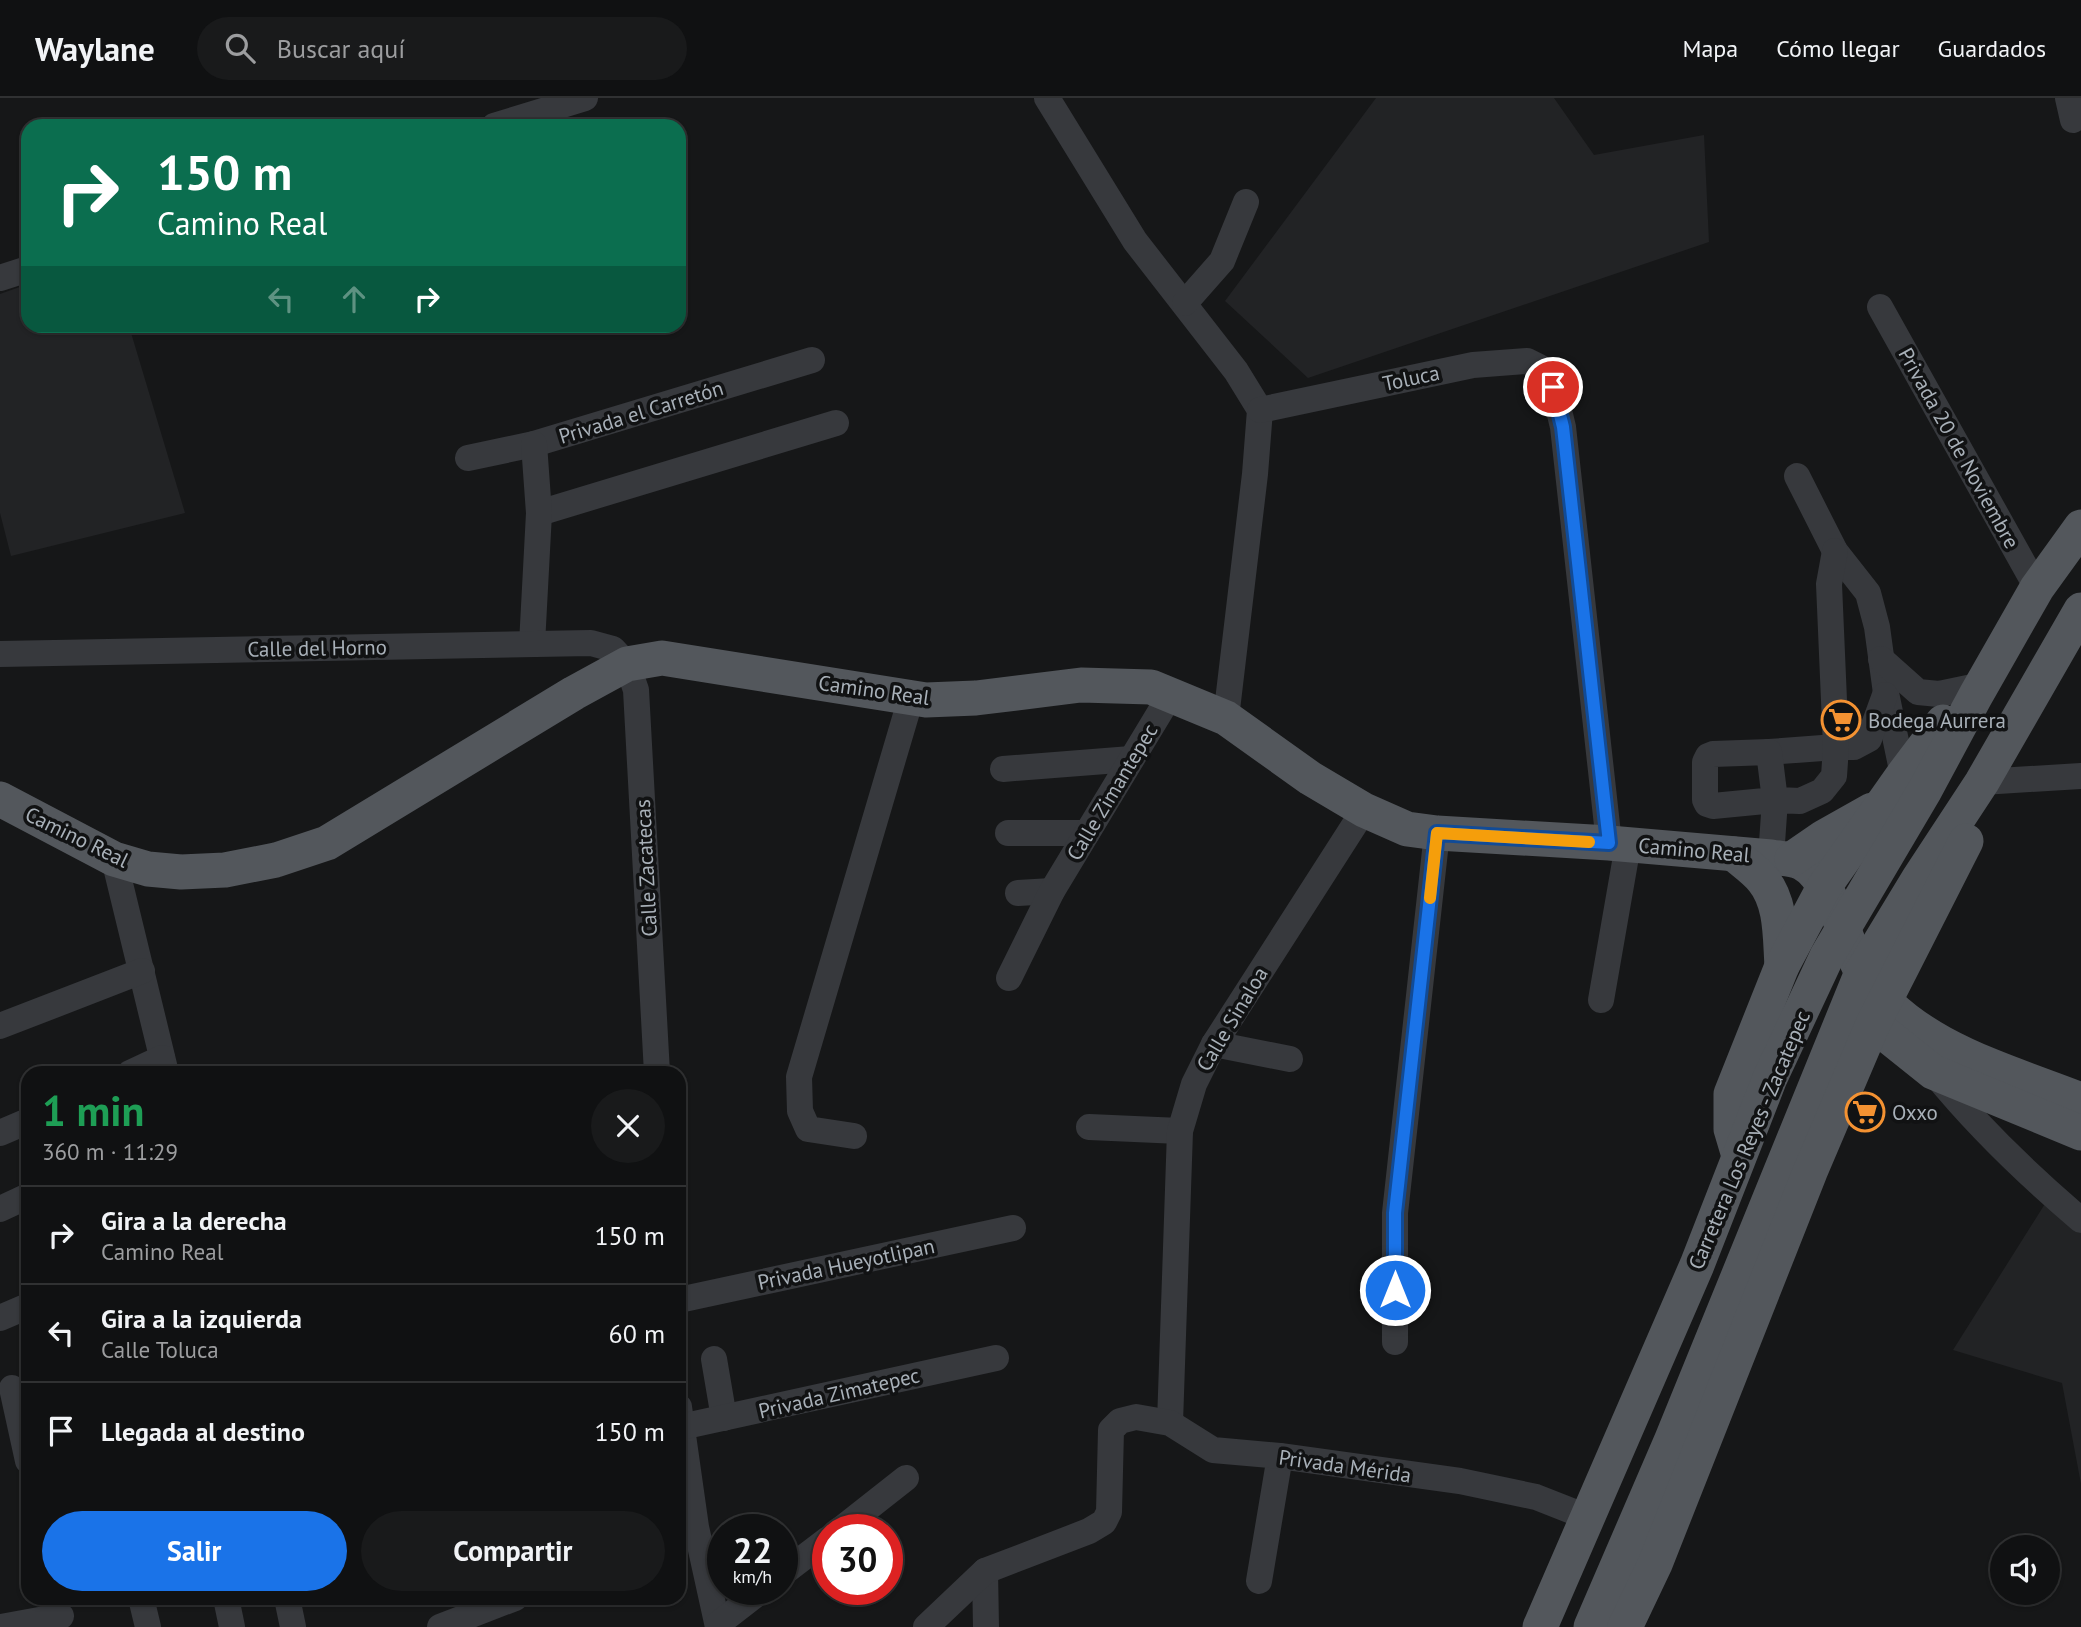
<!DOCTYPE html>
<html lang="es">
<meta charset="utf-8">
<style>
body{margin:0;font-family:"PT Sans",sans-serif;background:#191a1b;color:#f1f3f6;height:100vh;display:flex;flex-direction:column;font-size:26px;white-space:nowrap}
*{box-sizing:border-box;margin:0}
p{font-size:23px;color:#9c9d9f}
.icon{flex:none;width:38px;height:38px;fill:none;stroke:currentColor;stroke-width:2;stroke-linecap:round;stroke-linejoin:round}
.map{position:relative;flex:1;overflow:hidden}
.side{position:absolute;left:21px;top:968px;width:665px;height:539px;display:flex;flex-direction:column;background:#101112;border-radius:21px;box-shadow:0 2px 5px #0004,0 0 0 2px #303132}
.side>*{flex:none}
.top-card{position:absolute;left:21px;top:21px;width:665px;height:214px;border-radius:21px;box-shadow:0 2px 5px #0004,0 0 0 2px #303132;background:#0b6e4f;color:#fff;overflow:hidden}
.buttons{position:absolute;left:1990px;top:1437px;display:grid;gap:14px}
.buttons a{display:grid;place-items:center;width:70px;height:70px;border-radius:50%;background:#101112;box-shadow:0 2px 5px #0004,0 0 0 2px #303132;font-size:35px}
.speed{position:absolute;left:707px;top:1416px;display:flex;gap:14px;font-size:35px;font-weight:700;text-align:center}
.speed>*{display:grid;place-content:center;width:91px;height:91px;border-radius:50%;background:#101112;box-shadow:0 2px 5px #0004,0 0 0 2px #303132;line-height:1}
.speed small{font-size:18px;font-weight:400}
.speed .limit{border:10px solid #d22;background:#fff;color:#111}
.pin{position:absolute;display:grid;place-items:center;width:60px;height:60px;color:#fff;margin:-30px;border:4px solid #fff;border-radius:50%;box-shadow:0 2px 7px #0007}
.me{position:absolute;width:77px;margin:-38px;rotate:0deg;stroke-linejoin:round;filter:drop-shadow(0 0 5px #0008)}
.turn{display:flex;align-items:center;gap:24px;height:147px;padding:0 21px;font-size:32px}
.turn .icon{width:91px;height:91px;stroke-width:2.5}
.turn b{display:block;font-size:49px;line-height:60px}
.lanes{display:flex;align-items:center;height:66px;padding:0 21px;background:#0003;justify-content:center;gap:35px;direction:ltr}
.lanes .off{opacity:.35}
.round{display:grid;place-items:center;flex:none;width:74px;height:74px;border-radius:37px;background:#191a1b}
.head{display:flex;align-items:center;justify-content:space-between;height:119px;padding:0 21px}
h1{font-size:42px;font-weight:800;line-height:52px;color:#1e9e55}
.cta{display:flex;gap:14px;margin-top:auto;padding:14px 21px}
.cta a{flex:1;height:80px;border-radius:42px;background:#1a73e8;color:#fff;font-size:28px;font-weight:800;line-height:80px;text-align:center}
.cta a+a{background:#191a1b;color:#f1f3f6}
ul{padding:0;list-style:none}
li{display:flex;align-items:center;gap:21px;height:98px;padding:0 21px;border-top:2px solid #303132}
li div{flex:1}
li b{display:block;font-size:26px}
li em{font-style:normal}
header{display:flex;align-items:center;gap:42px;box-sizing:border-box;height:98px;padding:0 35px;background:#101112;border-bottom:2px solid #303132}
header strong{font-size:33px}
nav{display:flex;gap:38px;margin-inline-start:auto;font-size:24px}
.search{width:490px;height:63px;background:#191a1b;display:flex;align-items:center;gap:18px;box-sizing:border-box;padding:0 24px;border-radius:38px;color:#9c9d9f;font-size:26px}
.map>svg:first-child{display:block}
.built{fill:#222325}
.lines{fill:none;stroke-linecap:round;stroke-linejoin:round}
.minor{stroke:#37393d;stroke-width:26}
.major{stroke:#53575c;stroke-width:35}
.route-casing{stroke:#114b97;stroke-width:18}
.route{stroke:#1a73e8;stroke-width:12}
.slow{stroke:#f59e0b;stroke-width:12}
.labels{text-anchor:middle;dominant-baseline:central;stroke-width:7;stroke-linejoin:round;paint-order:stroke}
.street-label{font-size:21px;fill:#a8b0b8;stroke:#111213}
.poi-label{font-size:21px;fill:#a8b0b8;stroke:#111213;text-anchor:start}
</style>
<header>
<strong>Waylane</strong>
<div class="search"><svg class="icon" aria-label="search" viewBox="0 0 24 24"><circle cx="10" cy="10" r="6"/><path d="M15 15l6 6"/></svg>Buscar aquí</div>
<nav><a>Mapa</a><a>Cómo llegar</a><a>Guardados</a></nav>
</header>
<div class="map">
<svg width="2081" height="1529" viewBox="0 0 2081 1529">
<rect width="100%" height="100%" fill="#161718"/>
<g class="built">
<path d="M1376,0H1554L1594,57L1704,37L1709,144L1308,280L1225,203Z"/>
<path d="M28,186V228H129L185,415L11,458L0,415V196Z"/>
<path d="M2053,1093L2081,1106V1386L2062,1285L1953,1252Z"/>
</g>
<g class="lines">
<g class="minor">
<path d="M1047,0L1135,143L1236,273L1260,312L1255,376L1226,620"/>
<path d="M2068,0L2073,22"/>
<path d="M494,28L585,0"/>
<path d="M0,180L28,171"/>
<path d="M1185,205L1222,163L1246,104"/>
<path d="M1880,209L2037,490"/>
<path d="M1260,312L1473,267L1527,263L1539,269L1553,288L1563,329L1609,745"/>
<path d="M468,360L534,346L812,262"/>
<path d="M1797,378L1835,453L1868,495L1877,529L1886,595L1903,677"/>
<path d="M539,415L836,325"/>
<path d="M532,546L539,415L534,346"/>
<path d="M0,556L591,545L613,551L627,566L636,592L657,975"/>
<path d="M1881,561L1918,594L1939,596L1982,587"/>
<path d="M1769,654L1836,649H1854L1869,641L1885,597"/>
<path d="M1003,671L1131,661"/>
<path d="M1982,684L2081,678"/>
<path d="M1008,735H1087"/>
<path d="M1771,759L1775,702L1769,654L1713,656L1708,658L1705,664V702L1707,706L1713,708L1775,702L1800,703L1822,693L1834,678L1836,649L1829,486L1835,453"/>
<path d="M114,761L166,975"/>
<path d="M1018,795L1052,793"/>
<path d="M1009,880L1052,793L1171,596"/>
<path d="M1601,902L1628,747"/>
<path d="M0,928L142,873"/>
<path d="M1214,946L1290,961"/>
<path d="M130,975L162,960"/>
<path d="M1934,975C1978,1029 2028,1077 2081,1122"/>
<path d="M1089,1029L1180,1033"/>
<path d="M0,1035L28,1023"/>
<path d="M854,1038L808,1031L800,1013L799,979L911,600"/>
<path d="M0,1111L28,1098"/>
<path d="M679,1202L1013,1130"/>
<path d="M0,1220L28,1208"/>
<path d="M1395,1244V1115L1437,735"/>
<path d="M714,1261L724,1320"/>
<path d="M12,1290L28,1363"/>
<path d="M679,1309L696,1429L718,1529"/>
<path d="M1170,1325L1180,1033L1194,986L1214,946L1364,712"/>
<path d="M681,1329L996,1260"/>
<path d="M840,1432L906,1380"/>
<path d="M985,1473L986,1529"/>
<path d="M782,1476L828,1441"/>
<path d="M1259,1483L1280,1358"/>
<path d="M141,1500L148,1529"/>
<path d="M226,1500L232,1529"/>
<path d="M287,1500L293,1529"/>
<path d="M718,1526L763,1491"/>
<path d="M1,1529L61,1518"/>
<path d="M440,1529L515,1500"/>
<path d="M926,1529L985,1473L1089,1433L1104,1424L1109,1414L1111,1332L1120,1323L1136,1319L1170,1325L1213,1352L1280,1358L1460,1383L1536,1399L1587,1419"/>
</g>
<g class="major">
<path d="M0,701L114,761L148,771L181,774L225,772L276,762L327,745L574,595L627,566L662,560L926,602L976,600L1081,587L1151,589L1226,620L1310,680L1364,712L1407,731L1437,735L1609,745L1771,759C1782,761 1792,760 1802,765C1833,781 1845,847 1863,876C1910,948 2005,972 2081,1002"/>
<path d="M1734,756C1743,764 1755,772 1763,782C1782,805 1780,840 1782,868"/>
<path d="M1792,761L1824,739L1872,712"/>
<path d="M1860,911L1873,926L1933,974L2081,1035"/>
<path d="M1739,1058L1731,1031V996L1782,868L1824,789L1903,677L1943,624"/>
<path d="M1540,1529L1697,1167L1770,980L1827,858L1925,692L1976,597L2037,490L2081,429"/>
<path d="M1591,1529L1672,1341L1862,874L1919,780L1982,684L2081,512"/>
<path d="M1625,1529L1655,1466L1810,1074L1873,926L1966,743"/>
</g>
</g>
<g class="lines">
<defs>
<path id="route" d="M1395,1192V1115L1437,735L1609,745L1563,329L1553,289"/>
</defs>
<use href="#route" class="route-casing"/>
<use href="#route" class="route"/>
<path class="slow" d="M1430,800L1437,735L1589,744"/>
</g>
<defs>
<symbol id="supermarket-ring" viewBox="-11 -11 22 22"><circle r="9.5" fill="#111213" stroke="#f49232" stroke-width="1.5"/><path d="M-6-5.5h2.5l.6 2H6L4.5 2H-2.5L-4.4-4H-6ZM-1.5 3.2a1.3 1.3 0 1 0 .1 0ZM3 3.2a1.3 1.3 0 1 0 .1 0Z" fill="#f49232"/></symbol>
</defs>
<g fill-rule="evenodd">
<use href="#supermarket-ring" x="1819" y="600" width="44" height="44"/>
<use href="#supermarket-ring" x="1843" y="992" width="44" height="44"/>
</g>
<g class="labels">
<g class="street-label">
<text transform="translate(1411 280) rotate(-12)">Toluca</text>
<text transform="translate(641 314) rotate(-17)">Privada el Carretón</text>
<text transform="translate(1959 350) rotate(61)">Privada 20 de Noviembre</text>
<text transform="translate(317 550) rotate(-1)">Calle del Horno</text>
<text transform="translate(874 592) rotate(8)">Camino Real</text>
<text transform="translate(1112 694) rotate(-59)">Calle Zimantepec</text>
<text transform="translate(77 739) rotate(26)">Camino Real</text>
<text transform="translate(1694 752) rotate(5)">Camino Real</text>
<text transform="translate(646 770) rotate(-93)">Calle Zacatecas</text>
<text transform="translate(1232 921) rotate(-59)">Calle Sinaloa</text>
<text transform="translate(1749 1042) rotate(-67)">Carretera Los Reyes - Zacatepec</text>
<text transform="translate(846 1166) rotate(-12)">Privada Hueyotlipan</text>
<text transform="translate(839 1295) rotate(-13)">Privada Zimatepec</text>
<text transform="translate(1345 1368) rotate(8)">Privada Mérida</text>
</g>
<g class="poi-label">
<text x="1868" y="622">Bodega Aurrera</text>
<text x="1892" y="1014">Oxxo</text>
</g>
</g>
</svg>
<div class="buttons">
<a><svg class="icon" aria-label="sound" viewBox="0 0 24 24"><path d="M4 9h4l5-4v14l-5-4H4zM17 9q2 3 0 6"/></svg></a>
</div>
<div class="speed"><div>22<small>km/h</small></div><div class="limit">30</div></div>
<div class="pin" style="left:1553px;top:289px;background:#d93025"><svg class="icon" aria-label="arrive" viewBox="0 0 24 24"><path d="M6 21V4h12l-3 4 3 4H6"/></svg></div>
<svg class="me" style="left:1395px;top:1192px" viewBox="-20 -20 40 40"><circle r="17" fill="#1a73e8" stroke="#fff" stroke-width="3"/><path d="M0-11L8 9 0 5-8 9z" fill="#fff"/></svg>
<div class="top-card">
<div class="turn"><svg class="icon" aria-label="right" viewBox="0 0 24 24"><path d="M7 20v-9h11M14 6l5 5-5 5"/></svg><div><b>150 m</b>Camino Real</div></div>
<div class="lanes"><svg class="icon off" aria-label="left" viewBox="0 0 24 24"><path d="M17 20v-9H6M10 6l-5 5 5 5"/></svg><svg class="icon off" aria-label="ahead" viewBox="0 0 24 24"><path d="M12 20V5M6 11l6-6 6 6"/></svg><svg class="icon" aria-label="right" viewBox="0 0 24 24"><path d="M7 20v-9h11M14 6l5 5-5 5"/></svg></div>
</div>
<section class="side">
<div class="head"><div><h1>1 min</h1><p>360 m · 11:29</p></div><a class="round"><svg class="icon" aria-label="close" viewBox="0 0 24 24"><path d="M6 6l12 12M18 6L6 18"/></svg></a></div>
<ul>
<li><svg class="icon" aria-label="right" viewBox="0 0 24 24"><path d="M7 20v-9h11M14 6l5 5-5 5"/></svg><div><b>Gira a la derecha</b><p>Camino Real</p></div><em>150 m</em></li>
<li><svg class="icon" aria-label="left" viewBox="0 0 24 24"><path d="M17 20v-9H6M10 6l-5 5 5 5"/></svg><div><b>Gira a la izquierda</b><p>Calle Toluca</p></div><em>60 m</em></li>
<li><svg class="icon" aria-label="arrive" viewBox="0 0 24 24"><path d="M6 21V4h12l-3 4 3 4H6"/></svg><div><b>Llegada al destino</b></div><em>150 m</em></li>
</ul>
<div class="cta"><a>Salir</a><a>Compartir</a></div>
</section>
</div>
